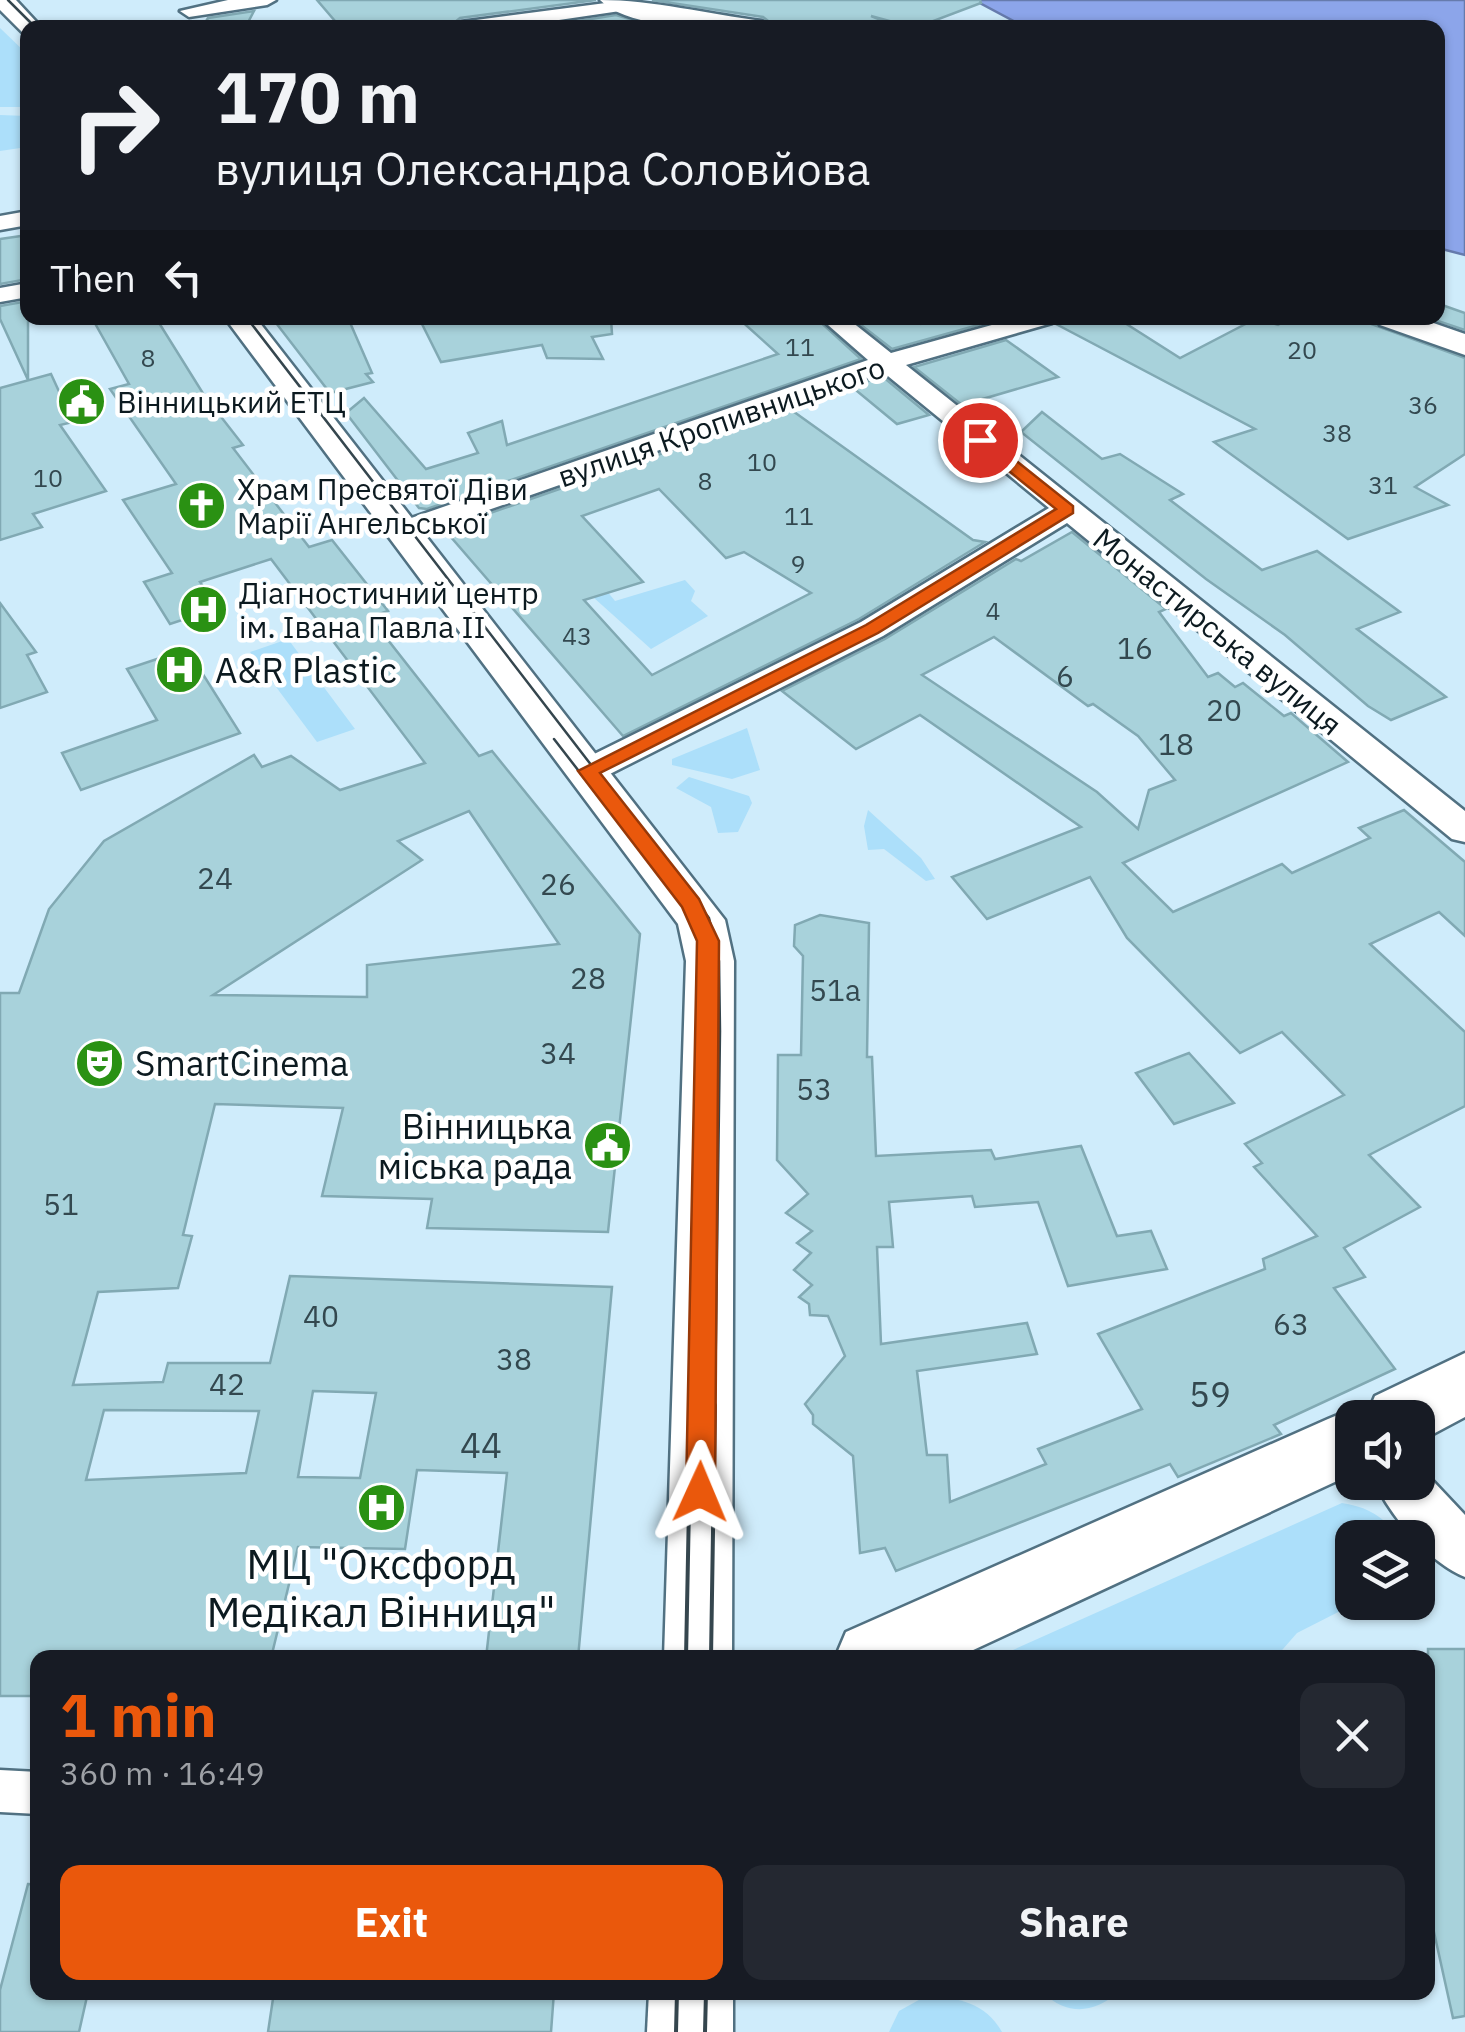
<!DOCTYPE html>
<meta charset="utf-8">
<style>
body{margin:0;font-family:"IBM Plex Sans",sans-serif;background:#242831;color:#f1f3f6;height:100vh;display:flex;flex-direction:column;font-size:38px;white-space:nowrap}
*{box-sizing:border-box;margin:0}
p{font-size:32px;color:#9ea1a6}
.icon{flex:none;width:55px;height:55px;fill:none;stroke:currentColor;stroke-width:2;stroke-linecap:round;stroke-linejoin:round}
.map{position:relative;flex:1;overflow:hidden}
.sheet{position:absolute;left:30px;top:1650px;width:1405px;height:350px;display:flex;flex-direction:column;background:#171b24;border-radius:20px;box-shadow:0 2px 8px #0004}
.sheet>*{flex:none}
.top-card{position:absolute;left:20px;top:20px;width:1425px;height:305px;border-radius:20px;box-shadow:0 2px 8px #0004;background:#171b24;color:#f1f3f6;overflow:hidden}
.fabs{position:absolute;left:1335px;top:1400px;display:grid;gap:20px}
.fabs a{display:grid;place-items:center;width:100px;height:100px;border-radius:20px;background:#171b24;box-shadow:0 2px 8px #0004;font-size:50px}
.pin{position:absolute;display:grid;place-items:center;width:85px;height:85px;color:#fff;margin:-42px;border:5px solid #fff;border-radius:50%;box-shadow:0 2px 10px #0007}
.me{position:absolute;width:110px;margin:-55px;rotate:1deg;stroke-linejoin:round;filter:drop-shadow(0 0 8px #0008)}
.turn{display:flex;align-items:center;gap:35px;height:210px;padding:0 30px;font-size:45px}
.turn .icon{width:130px;height:130px;stroke-width:2.5}
.turn b{display:block;font-size:70px;line-height:85px}
.then{display:flex;align-items:center;height:95px;padding:0 30px;background:#0003;gap:20px;font-size:38px}
.round{display:grid;place-items:center;flex:none;width:105px;height:105px;border-radius:20px;background:#242831}
.head{display:flex;align-items:center;justify-content:space-between;height:170px;padding:0 30px}
h1{font-size:60px;font-weight:800;line-height:75px;color:#ea580c}
.action{display:flex;gap:20px;margin-top:auto;padding:20px 30px}
.action a{flex:1;height:115px;border-radius:20px;background:#ea580c;color:#fff;font-size:40px;font-weight:800;line-height:115px;text-align:center}
.action a+a{background:#242831;color:#f1f3f6}
.map>svg:first-child{display:block}
.green{fill:#acdffa}
.water{fill:#8ca5ea;stroke:#667bad;stroke-width:2.5}
.building{fill:#a8d2db;stroke:#81a9b3;stroke-width:2.5;fill-rule:evenodd}
.lines{fill:none;stroke-linecap:round;stroke-linejoin:round}
.pedestrian-casing{stroke:#517182;stroke-width:5}
.minor-casing{stroke:#517182;stroke-width:5}
.tertiary-casing{stroke:#517182;stroke-width:5}
.secondary-casing{stroke:#517182;stroke-width:5}
.pedestrian{fill:#fff;fill-rule:evenodd}
.minor{fill:#fff;fill-rule:evenodd}
.tertiary{fill:#fff;fill-rule:evenodd}
.secondary{fill:#fff;fill-rule:evenodd}
.tram-far1{stroke:#35464e;stroke-width:2.5}
.tram{stroke:#35464e;stroke-width:4}
.route{fill:#ea580c;stroke:#983908;stroke-width:2.5}
.labels{text-anchor:middle;dominant-baseline:central;stroke-width:9;stroke-linejoin:round;paint-order:stroke}
.far-number-label{font-size:25px;fill:#33484f}
.far-poi-label{font-size:30px;fill:#0c1a20;stroke:#fff;text-anchor:start}
.far-street-label{font-size:30px;fill:#0c1a20;stroke:#fff}
.number-label{font-size:30px;fill:#33484f}
.poi-label{font-size:35px;fill:#0c1a20;stroke:#fff;text-anchor:start}
.near-number-label{font-size:35px;fill:#33484f}
.near-poi-label{font-size:42px;fill:#0c1a20;stroke:#fff}
</style>
<div class="map">
<svg width="1465" height="2032" viewBox="0 0 1465 2032">
<rect width="100%" height="100%" fill="#cfecfb"/>
<g class="green">
<path d="M0,28L27,54V107H0Z"/>
<path d="M0,115L27,116V147L0,151Z"/>
<path d="M585,564L615,601L685,580L695,591L691,601L708,616L651,649L564,571Z"/>
<path d="M288,639L355,729L317,742L250,652Z"/>
<path d="M747,728L760,770L732,779L672,765V759Z"/>
<path d="M689,777L749,796L752,803L738,832L718,833L711,807L676,788Z"/>
<path d="M868,810L921,858L935,879L926,881L884,849L868,850L864,826Z"/>
<path d="M1342,1503C1369,1507 1383,1517 1400,1537L1352,1538L1356,1603L1297,1633L1276,1657H997Z"/>
<path d="M1043,1993H1117C1093,2014 1067,2015 1043,1993Z"/>
<path d="M926,1996C958,1998 985,2002 1002,2032H889L899,2011Z"/>
</g>
<path class="water" d="M974,0H1465V255L1438,248V28L1025,27Z"/>
<g class="building">
<path d="M317,0H596L460,18L448,28H341Z"/>
<path d="M652,0H980L981,3L915,28L871,16L886,22L885,28H777L763,17Z"/>
<path d="M254,11L245,28H202L208,18Z"/>
<path d="M616,15L660,28H534Z"/>
<path d="M28,235V279L0,284V239Z"/>
<path d="M28,301V380L0,319V306Z"/>
<path d="M1442,305L1465,313V330L1429,318H1438Z"/>
<path d="M92,318H156L204,395L243,445L233,448L309,547L332,540L388,611L370,617L479,756L492,751L640,934L608,1232L427,1228L432,1199L322,1196L343,1108L215,1104L183,1235L192,1236L178,1288L98,1292L73,1385L163,1382L168,1363H270L290,1276L612,1287L578,1658H486L507,1473L417,1470L405,1549L298,1547L271,1658H38V1696H0V993H19L49,909L104,841L254,755L262,767L291,756L340,790L425,763L271,559L200,582L218,608L170,624L144,582L172,573L123,500L176,484L110,389L129,384ZM469,811L559,944L367,965V997L213,995L422,860L398,841ZM313,1391L376,1393L360,1478L298,1477ZM104,1410L259,1411L246,1473L86,1480Z"/>
<path d="M308,318H348L372,373L366,374L373,382L330,393L276,323Z"/>
<path d="M419,318H611L612,334L592,337L603,359L547,358L542,345L441,362Z"/>
<path d="M738,318H816L861,359L427,509L419,508L346,413L364,398L426,469L478,453L468,433L502,421L507,445L778,354Z"/>
<path d="M852,318H913L921,324L942,318H973L982,324L892,349Z"/>
<path d="M1059,318H1117L1180,358L1257,318L1278,325L1290,318H1355L1465,358V454L1415,487L1448,505L1348,539L1214,442L1255,429L1056,324Z"/>
<path d="M1006,340L1058,377L962,405L914,367Z"/>
<path d="M51,374L73,422L60,425L106,491L33,514L42,527L0,540V388Z"/>
<path d="M882,376L929,415L897,424L852,387Z"/>
<path d="M790,409L973,540L985,542L859,619L623,736L444,529ZM659,489L726,558L744,552L811,593L652,675L584,600L643,582L582,516Z"/>
<path d="M1042,412L1102,459L1120,454L1183,494L1170,500L1262,570L1317,551L1400,612L1357,629L1446,697L1391,720L1368,706L1285,635L1206,579L1021,432Z"/>
<path d="M1072,532L1166,609L1159,612L1208,677L1218,673L1235,687L1243,683L1284,716L1291,713L1348,762L1123,863L1173,912L1282,864L1292,873L1370,838L1359,828L1404,810L1465,862V936L1439,912L1370,944L1465,1032V1106L1369,1155L1420,1207L1344,1248L1365,1277L1334,1288L1395,1369L1274,1425L1281,1434L1178,1477L1170,1464L896,1571L885,1548L860,1553L853,1456L813,1424V1415L805,1404L845,1356L828,1316L810,1315L809,1304L799,1297L812,1285L794,1270L811,1253L797,1243L812,1231L786,1213L808,1194L777,1160L778,1055H801L803,956L794,946L795,925L820,915L869,923L867,1057H872L876,1156L991,1150L995,1159L1081,1146L1117,1236L1151,1231L1167,1269L1068,1286L1038,1202L975,1207L972,1196L889,1202L893,1247H877L881,1344L1027,1323L1037,1354L917,1371L927,1455H947L950,1502L1046,1464L1038,1449L1142,1409L1098,1334L1265,1269L1263,1259L1317,1236L1254,1167L1262,1163L1245,1144L1344,1095L1282,1032L1240,1053L1127,938L1090,877L987,919L952,877L1081,827L920,715L856,749L782,691L885,639L1016,559L1021,561ZM994,637L1088,706L1093,704L1138,736L1175,780L1149,790L1138,829L1097,792L922,675Z"/>
<path d="M0,603L36,652L27,655L47,692L0,708Z"/>
<path d="M187,649L240,733L81,790L62,753L157,720L127,669Z"/>
<path d="M1189,1053L1234,1103L1174,1124L1136,1073Z"/>
<path d="M1428,1649H1465V2016L1453,2018L1428,1905Z"/>
<path d="M28,1884L38,1885V1992H88L79,2032H0V1990Z"/>
<path d="M274,1992H554L551,2032H268Z"/>
</g>
<g class="lines">
<defs>
<path id="pedestrian" d="M0,1770L38,1772V1814L0,1812Z"/>
<g id="minor">
<path d="M228,0H276L267,5L189,17L180,11Z"/>
<path d="M621,1L627,2V10L505,28H452L461,22Z"/>
<path d="M28,211V225L0,230V216Z"/>
<path d="M28,283V297L0,302V288Z"/>
<path d="M820,318H847L891,353L1017,318H1055L1052,323L906,365L1465,811V842L1452,839L1067,523L883,636L600,779H576L571,771L576,763L861,622L1049,508L883,372L411,537L401,540L386,531L391,525L868,360Z"/>
<path d="M1418,1465L1465,1515V1577C1431,1564 1390,1516 1375,1482H1418Z"/>
</g>
<g id="tertiary">
<path d="M0,0H16L42,28H28V34L23,33L0,10Z"/>
<path d="M600,0C653,0 708,14 762,21L773,28C729,28 632,33 600,0Z"/>
<path d="M225,318H256L725,920L734,961L732,1658H664L686,961L678,924Z"/>
<path d="M1376,318H1419L1465,334V355L1380,325Z"/>
</g>
<g id="secondary">
<path d="M1465,1353V1417L1418,1442V1418H1352V1474L956,1658H835L846,1632L1328,1419L1352,1409L1367,1415L1375,1396Z"/>
<path d="M649,1992H733V2032H647Z"/>
</g>
</defs>
<use href="#pedestrian" class="pedestrian-casing"/>
<use href="#minor" class="minor-casing"/>
<use href="#tertiary" class="tertiary-casing"/>
<use href="#secondary" class="secondary-casing"/>
<use href="#pedestrian" class="pedestrian"/>
<use href="#minor" class="minor"/>
<use href="#tertiary" class="tertiary"/>
<use href="#secondary" class="secondary"/>
<g class="tram-far1">
<path d="M8,0L36,28"/>
<path d="M247,318L709,918L719,961L720,1031L715,1408"/>
<path d="M554,739L684,907L699,942L691,1408"/>
</g>
<g class="tram">
<path d="M686,1658L691,1405"/>
<path d="M711,1658L715,1405"/>
<path d="M676,2032L677,1992"/>
<path d="M705,2032L706,1992"/>
</g>
</g>
<path class="route" d="M974,436H985L1073,506V513L878,633L600,773L699,899L719,941L715,1492L711,1502L700,1506L690,1502L686,1492L697,941L682,907L578,771L866,625L1056,509L974,443Z"/>
<defs>
<symbol id="civic-disc" viewBox="-11 -11 22 22"><circle r="9.5" fill="#2a9113" stroke="#fff"/><path d="M-.6-6.5H3V-4.5H.6V-3L4-1V1h2V6H-6V1h2V-1L-.6-3ZM-1.2 2.5V6h2.4V2.5Z" fill="#fff"/></symbol>
<symbol id="church-disc" viewBox="-11 -11 22 22"><circle r="9.5" fill="#2a9113" stroke="#fff"/><path d="M-1.2-6h2.4v3.5h3.3v2.4h-3.3V6h-2.4V-.1h-3.3v-2.4h3.3Z" fill="#fff"/></symbol>
<symbol id="hospital-disc" viewBox="-11 -11 22 22"><circle r="9.5" fill="#2a9113" stroke="#fff"/><path d="M-5-5h3v3.5h4V-5h3V5h-3V1.5h-4V5h-3Z" fill="#fff"/></symbol>
<symbol id="theatre-disc" viewBox="-11 -11 22 22"><circle r="9.5" fill="#2a9113" stroke="#fff"/><path d="M-5-5.5Q0-4 5-5.5V0Q5 5 0 6Q-5 5-5 0ZM-3.3-2.5H-1v1.5H-3.3ZM1-2.5H3.3v1.5H1ZM-2.8 1Q0 5.5 2.8 1Z" fill="#fff"/></symbol>
</defs>
<g fill-rule="evenodd">
<use href="#civic-disc" x="54" y="374" width="55" height="55"/>
<use href="#church-disc" x="174" y="478" width="55" height="55"/>
<use href="#hospital-disc" x="176" y="582" width="55" height="55"/>
<use href="#hospital-disc" x="152" y="642" width="55" height="55"/>
<use href="#theatre-disc" x="72" y="1036" width="55" height="55"/>
<use href="#civic-disc" x="580" y="1118" width="55" height="55"/>
<use href="#hospital-disc" x="354" y="1480" width="55" height="55"/>
</g>
<g class="labels">
<g class="far-number-label">
<text x="800" y="346">11</text>
<text x="1302" y="349">20</text>
<text x="148" y="357">8</text>
<text x="1423" y="404">36</text>
<text x="1337" y="432">38</text>
<text x="762" y="461">10</text>
<text x="48" y="477">10</text>
<text x="705" y="480">8</text>
<text x="1383" y="484">31</text>
<text x="799" y="515">11</text>
<text x="798" y="563">9</text>
<text x="993" y="610">4</text>
<text x="577" y="635">43</text>
</g>
<g class="far-poi-label">
<text x="117" y="401">Вінницький ЕТЦ</text>
<text x="237" y="488">Храм Пресвятої Діви<tspan x="237" dy="34">Марії Ангельської</tspan></text>
<text x="239" y="592">Діагностичний центр<tspan x="239" dy="34">ім. Івана Павла II</tspan></text>
</g>
<g class="far-street-label">
<text transform="translate(721 421) rotate(-19)">вулиця Кропивницького</text>
<text transform="translate(1218 631) rotate(39)">Монастирська вулиця</text>
</g>
<g class="number-label">
<text x="1135" y="647">16</text>
<text x="1065" y="675">6</text>
<text x="1224" y="709">20</text>
<text x="1176" y="743">18</text>
<text x="215" y="877">24</text>
<text x="558" y="883">26</text>
<text x="588" y="977">28</text>
<text x="835" y="989">51а</text>
<text x="558" y="1052">34</text>
<text x="814" y="1088">53</text>
<text x="61" y="1203">51</text>
<text x="321" y="1315">40</text>
<text x="1291" y="1323">63</text>
<text x="514" y="1358">38</text>
<text x="227" y="1383">42</text>
</g>
<g class="poi-label">
<text x="215" y="670">A&amp;R Plastic</text>
<text x="135" y="1063">SmartCinema</text>
<text x="572" y="1126" text-anchor="end">Вінницька<tspan x="572" dy="40">міська рада</tspan></text>
</g>
<g class="near-number-label">
<text x="1210" y="1394">59</text>
<text x="481" y="1445">44</text>
</g>
<g class="near-poi-label">
<text x="381" y="1563">МЦ "Оксфорд<tspan x="381" dy="48">Медікал Вінниця"</tspan></text>
</g>
</g>
</svg>
<div class="fabs">
<a><svg class="icon" aria-label="sound" viewBox="0 0 24 24"><path d="M4 9h4l5-4v14l-5-4H4zM17 9q2 3 0 6"/></svg></a>
<a><svg class="icon" aria-label="layers" viewBox="0 0 24 24"><path d="M12 4l9 5-9 5-9-5zM3 14l9 5 9-5"/></svg></a>
</div>
<div class="pin" style="left:980px;top:440px;background:#d93025"><svg class="icon" aria-label="arrive" viewBox="0 0 24 24"><path d="M6 21V4h12l-3 4 3 4H6"/></svg></div>
<svg class="me" style="left:700px;top:1492px" viewBox="-20 -20 40 40"><path d="M0-17L14 15 0 8-14 15z" fill="#ea580c" stroke="#fff" stroke-width="4"/></svg>
<div class="top-card">
<div class="turn"><svg class="icon" aria-label="right" viewBox="0 0 24 24"><path d="M7 20v-9h11M14 6l5 5-5 5"/></svg><div><b>170 m</b>вулиця Олександра Соловйова</div></div>
<div class="then">Then<svg class="icon" aria-label="left" viewBox="0 0 24 24"><path d="M17 20v-9H6M10 6l-5 5 5 5"/></svg></div>
</div>
<section class="sheet">
<div class="head"><div><h1>1 min</h1><p>360 m · 16:49</p></div><a class="round"><svg class="icon" aria-label="close" viewBox="0 0 24 24"><path d="M6 6l12 12M18 6L6 18"/></svg></a></div>
<div class="action"><a>Exit</a><a>Share</a></div>
</section>
</div>
